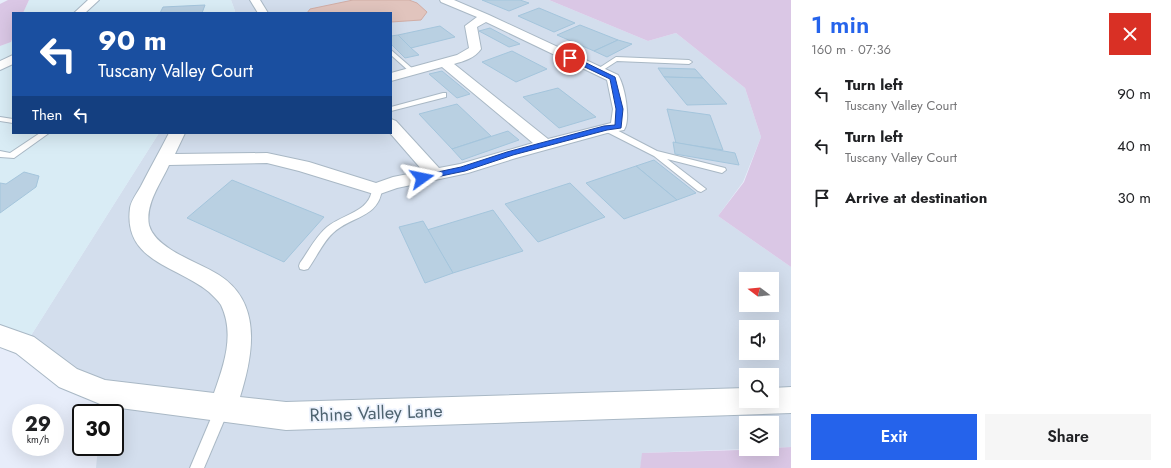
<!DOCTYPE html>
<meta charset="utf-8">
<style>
body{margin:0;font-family:Jost,sans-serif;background:#f6f6f6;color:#202124;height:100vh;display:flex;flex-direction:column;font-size:15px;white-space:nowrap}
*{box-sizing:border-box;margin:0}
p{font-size:13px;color:#757577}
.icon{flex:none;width:22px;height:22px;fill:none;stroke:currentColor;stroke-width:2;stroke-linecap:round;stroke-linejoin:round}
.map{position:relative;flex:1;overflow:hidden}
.sheet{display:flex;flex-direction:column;background:#fff;width:380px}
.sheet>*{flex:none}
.guide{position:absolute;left:12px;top:12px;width:380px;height:122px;border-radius:0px;box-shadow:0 4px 16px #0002;background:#1a4fa0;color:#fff;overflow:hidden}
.needle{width:26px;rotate:286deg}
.tools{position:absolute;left:739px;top:272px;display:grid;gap:8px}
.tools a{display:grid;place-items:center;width:40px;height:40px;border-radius:0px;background:#fff;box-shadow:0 4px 16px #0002;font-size:20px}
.speed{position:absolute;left:12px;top:404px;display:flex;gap:8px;font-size:20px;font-weight:700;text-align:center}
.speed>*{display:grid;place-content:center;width:52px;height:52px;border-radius:50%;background:#fff;box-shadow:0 4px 16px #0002;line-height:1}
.speed small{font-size:10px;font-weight:400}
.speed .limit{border:2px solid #111;border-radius:6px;background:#fff;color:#111}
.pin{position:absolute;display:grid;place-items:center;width:34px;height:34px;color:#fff;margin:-17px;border:2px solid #fff;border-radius:50%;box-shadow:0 1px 4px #0007}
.me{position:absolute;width:44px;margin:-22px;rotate:78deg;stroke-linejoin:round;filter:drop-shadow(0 0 3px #0008)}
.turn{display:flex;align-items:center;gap:14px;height:84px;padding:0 20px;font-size:18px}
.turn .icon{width:52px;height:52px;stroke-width:2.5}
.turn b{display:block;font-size:28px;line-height:34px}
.then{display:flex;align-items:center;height:38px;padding:0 20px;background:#0003;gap:8px;font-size:15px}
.round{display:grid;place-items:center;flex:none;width:42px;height:42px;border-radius:0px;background:#f6f6f6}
.summary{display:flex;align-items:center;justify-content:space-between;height:68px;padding:0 20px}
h1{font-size:24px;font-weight:600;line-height:30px;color:#2563eb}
.primary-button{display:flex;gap:8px;margin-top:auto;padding:8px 20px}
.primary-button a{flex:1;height:46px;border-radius:0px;background:#2563eb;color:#fff;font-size:16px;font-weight:600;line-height:46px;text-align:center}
.primary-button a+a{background:#f6f6f6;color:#202124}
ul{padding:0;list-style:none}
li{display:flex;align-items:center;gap:12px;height:52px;padding:0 20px}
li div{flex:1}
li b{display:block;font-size:15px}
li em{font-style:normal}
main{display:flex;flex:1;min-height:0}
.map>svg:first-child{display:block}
.residential{fill:#d3deed;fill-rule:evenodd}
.commercial{fill:#d9ecf5}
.green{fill:#dac7e5}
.water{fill:#e1c4bd;stroke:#d1ada5}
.building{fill:#b9d0e2;stroke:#a4c5dc}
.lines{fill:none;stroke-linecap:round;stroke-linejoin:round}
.service-casing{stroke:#a9b8c5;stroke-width:2}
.minor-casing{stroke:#a9b8c5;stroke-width:2}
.service{fill:#fff;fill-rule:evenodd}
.minor{fill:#fff;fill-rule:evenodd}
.route{fill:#2563eb;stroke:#184099}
.labels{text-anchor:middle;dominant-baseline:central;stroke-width:3.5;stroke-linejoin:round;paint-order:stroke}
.near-street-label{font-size:18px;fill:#4e6370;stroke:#ecf2fd}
</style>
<main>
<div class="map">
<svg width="791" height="468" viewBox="0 0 791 468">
<rect width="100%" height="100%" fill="#e7edfa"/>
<path class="residential" d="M231,0H549L648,41L676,33L745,88L761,137L743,182L718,216L791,267V447L772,448V423H746V449L643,453L640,468H96L98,447H115V413H102L105,393L25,345L159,133H391V13H234L235,11ZM746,279H772V305H746ZM746,327H772V353H746ZM746,375H772V401H746Z"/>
<g class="commercial">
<path d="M29,0H231L235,11L234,13H23Z"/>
<path d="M13,37V133H159L25,345L0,336V46L11,42Z"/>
</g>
<g class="green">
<path d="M8,0H29L23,13H13V37L11,42L0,46V4Z"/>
<path d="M549,0H791V267L718,216L744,182L761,137L745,88L676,33L648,41Z"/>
<path d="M791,447V468H640L642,453L772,449V448Z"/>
</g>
<path class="water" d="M353,0H409L417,3L427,12L421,20L391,22V13H307L310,9Z"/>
<g class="building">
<path d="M482,0H520L529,3L509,11Z"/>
<path d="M205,5L202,13H160L163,7Z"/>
<path d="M539,8L575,23L554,32L518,16Z"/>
<path d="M580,25L618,40L594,51L557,35Z"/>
<path d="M440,26L455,37L411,48L398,35Z"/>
<path d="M490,28L520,44L509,47L479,31Z"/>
<path d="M398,35L411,48L419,55L405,58L391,44V36Z"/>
<path d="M618,40L632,44L607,57L594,51Z"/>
<path d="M512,51L547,69L516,82L482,62Z"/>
<path d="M658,68L695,69L703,78L664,77Z"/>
<path d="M442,71L470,94L457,98L429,74Z"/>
<path d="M664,77L703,78L727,104L687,105Z"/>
<path d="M558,88L596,117L559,128L523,97Z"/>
<path d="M457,104L491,136L452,149L419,114Z"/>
<path d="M667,109L710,115L723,150L676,143Z"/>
<path d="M508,131L519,140L462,160L452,149Z"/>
<path d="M673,142L735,153L739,165L675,154Z"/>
<path d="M654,160L696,193L677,200L636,166Z"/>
<path d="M636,166L677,200L624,219L586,183Z"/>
<path d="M24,172L39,176L36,187L0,213V183L6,184Z"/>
<path d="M232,180L324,217L284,262L187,218Z"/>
<path d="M570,183L605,217L538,242L505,204Z"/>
<path d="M493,210L523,251L453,273L427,230Z"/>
<path d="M423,221L453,273L425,283L399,227Z"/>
</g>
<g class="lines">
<defs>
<g id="service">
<path d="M391,50L414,70V72H410L391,55Z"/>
<path d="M616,57L689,60L692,62L689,64L617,61L600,72H596V70Z"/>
<path d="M443,93H446V97L391,111V107Z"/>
<path d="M0,117L13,119V123L0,121Z"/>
<path d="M603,126H609L657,151L725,168L726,170L722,173L667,159L706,189L701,192L698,191L654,156L603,130Z"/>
<path d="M40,133H49L14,158L0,157V151L10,153Z"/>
<path d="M377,186L382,189C379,218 351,216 333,233C323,242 316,258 308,269L304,270L300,269L299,266L300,263C308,252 316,236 327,227C343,214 370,212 372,189Z"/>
<path d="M222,402L227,404L229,409L204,468H190L217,404Z"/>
</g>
<g id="minor">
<path d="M88,0H99L85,13H74Z"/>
<path d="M250,0H260L268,13H258Z"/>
<path d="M440,0H454L489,15L618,75C625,86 631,120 624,130L607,133L516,158L468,173L397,188L377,195L299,171L267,163L169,165C161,183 145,204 149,225C152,236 161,243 170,249C185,259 203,265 219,275C263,303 253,355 240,397L286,402L746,388V401H772V388L791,387V413L286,430L105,406L59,387L16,353L0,347V325L34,337L77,369L105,380L214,393C224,365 235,334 221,305C218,300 213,296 209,292C178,266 123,262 130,208C131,201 137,193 141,186C150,168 160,151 169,133H185L175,154L267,153L309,162L376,183L393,177L423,171L390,133L391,119L396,121L439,168L460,164L533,143L442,67L391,81V73L457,55L469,48L465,26L477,17L441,2ZM486,22L607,80L613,109L611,123L548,139L454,64C464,61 475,58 481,49L477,27Z"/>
<path d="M13,55V64L0,70V61Z"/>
</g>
</defs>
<use href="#service" class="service-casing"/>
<use href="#minor" class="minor-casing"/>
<use href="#service" class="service"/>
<use href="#minor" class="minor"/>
</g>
<path class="route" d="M568,56H572L615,77L623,109L621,128L607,130L513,155L465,171L422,180H419V176L461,167L507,152L604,126L615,125L616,109L610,79L568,59Z"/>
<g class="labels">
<g class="near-street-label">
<text transform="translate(376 413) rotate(-2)">Rhine Valley Lane</text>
</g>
</g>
</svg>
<div class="tools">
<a><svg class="needle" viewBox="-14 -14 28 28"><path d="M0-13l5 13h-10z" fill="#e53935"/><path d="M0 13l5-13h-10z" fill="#757577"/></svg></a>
<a><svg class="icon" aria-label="sound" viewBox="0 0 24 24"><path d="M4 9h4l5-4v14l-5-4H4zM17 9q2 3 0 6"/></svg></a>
<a><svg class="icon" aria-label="search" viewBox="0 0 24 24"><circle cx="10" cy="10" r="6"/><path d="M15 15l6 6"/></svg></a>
<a><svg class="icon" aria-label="layers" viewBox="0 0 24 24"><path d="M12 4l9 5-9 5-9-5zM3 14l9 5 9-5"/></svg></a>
</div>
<div class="speed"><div>29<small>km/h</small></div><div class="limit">30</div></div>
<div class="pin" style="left:570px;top:58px;background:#d93025"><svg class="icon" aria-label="arrive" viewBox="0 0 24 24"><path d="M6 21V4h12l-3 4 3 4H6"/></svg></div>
<svg class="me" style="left:422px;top:178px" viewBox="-20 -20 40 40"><path d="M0-17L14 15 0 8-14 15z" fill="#2563eb" stroke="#fff" stroke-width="4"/></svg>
<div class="guide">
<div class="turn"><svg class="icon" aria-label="left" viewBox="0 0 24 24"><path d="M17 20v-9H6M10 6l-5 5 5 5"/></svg><div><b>90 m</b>Tuscany Valley Court</div></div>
<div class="then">Then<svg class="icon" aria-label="left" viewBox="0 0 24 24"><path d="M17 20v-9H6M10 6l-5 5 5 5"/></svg></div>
</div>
</div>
<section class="sheet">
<div class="summary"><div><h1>1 min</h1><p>160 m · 07:36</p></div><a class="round" style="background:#d93025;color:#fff"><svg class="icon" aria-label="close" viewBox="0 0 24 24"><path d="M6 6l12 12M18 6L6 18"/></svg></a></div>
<ul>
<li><svg class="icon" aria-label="left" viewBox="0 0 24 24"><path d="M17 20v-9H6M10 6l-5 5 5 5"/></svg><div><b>Turn left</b><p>Tuscany Valley Court</p></div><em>90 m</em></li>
<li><svg class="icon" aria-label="left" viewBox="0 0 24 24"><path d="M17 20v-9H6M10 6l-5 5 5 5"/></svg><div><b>Turn left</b><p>Tuscany Valley Court</p></div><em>40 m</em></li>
<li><svg class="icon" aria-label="arrive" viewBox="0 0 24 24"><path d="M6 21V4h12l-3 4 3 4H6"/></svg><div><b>Arrive at destination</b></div><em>30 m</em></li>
</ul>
<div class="primary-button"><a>Exit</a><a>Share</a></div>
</section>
</main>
